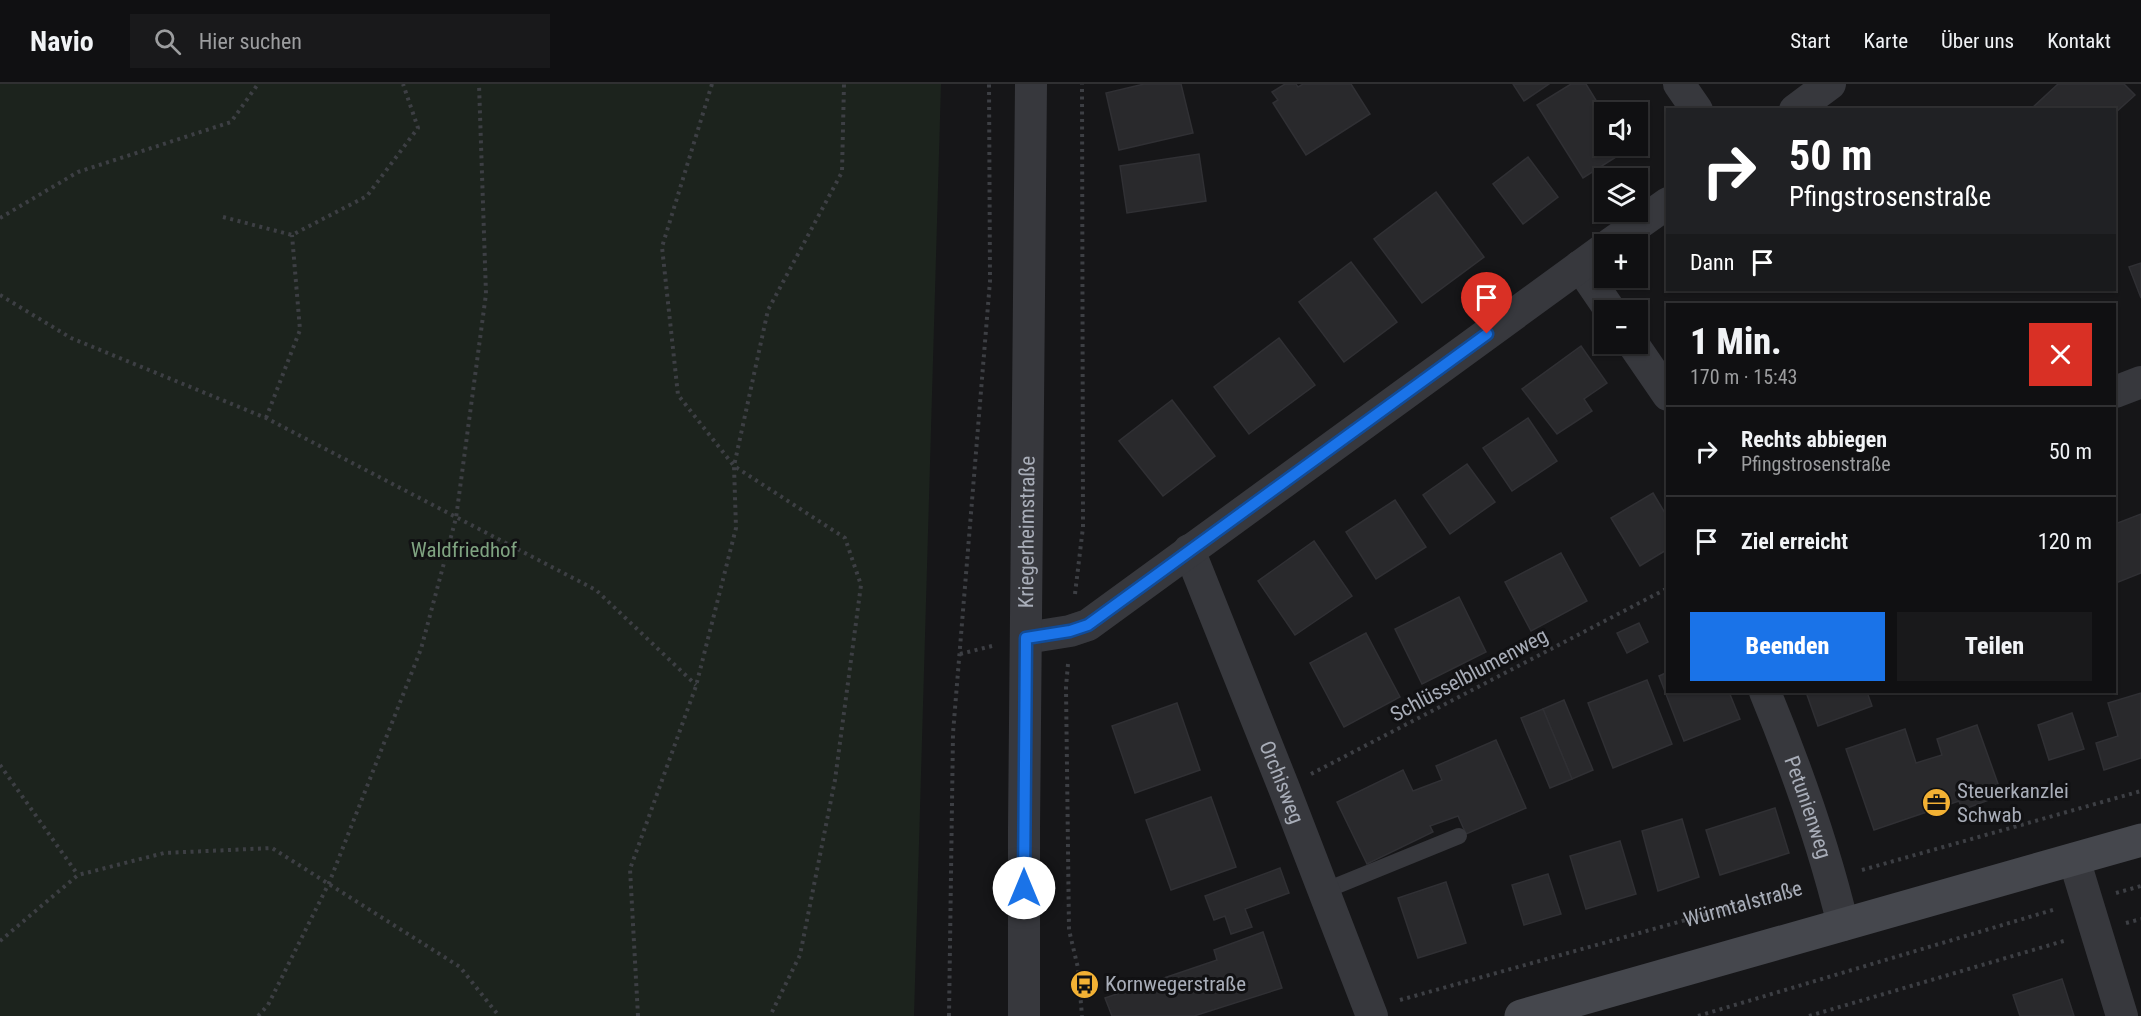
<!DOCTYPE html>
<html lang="de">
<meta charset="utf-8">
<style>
body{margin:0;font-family:"Roboto Condensed",sans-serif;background:#19191b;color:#f1f3f6;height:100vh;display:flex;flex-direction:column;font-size:22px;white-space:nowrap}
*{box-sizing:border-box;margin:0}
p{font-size:20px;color:#9c9d9f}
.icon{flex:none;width:33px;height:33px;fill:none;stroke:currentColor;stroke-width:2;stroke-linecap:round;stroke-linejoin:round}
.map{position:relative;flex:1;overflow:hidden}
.side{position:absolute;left:1666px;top:219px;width:450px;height:390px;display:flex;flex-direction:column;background:#101012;border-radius:0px;box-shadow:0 2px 4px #0004,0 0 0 2px #303032}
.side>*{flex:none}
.banner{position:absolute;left:1666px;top:24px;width:450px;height:183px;border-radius:0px;box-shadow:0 2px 4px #0004,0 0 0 2px #303032;background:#202124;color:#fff;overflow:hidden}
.tools{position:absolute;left:1594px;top:18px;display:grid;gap:12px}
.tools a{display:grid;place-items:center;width:54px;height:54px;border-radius:0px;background:#101012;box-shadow:0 2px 4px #0004,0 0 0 2px #303032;font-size:30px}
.pin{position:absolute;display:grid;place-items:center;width:51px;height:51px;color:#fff;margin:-62px -26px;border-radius:50% 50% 50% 0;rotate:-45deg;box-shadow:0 0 6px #0007}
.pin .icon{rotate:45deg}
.me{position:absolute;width:66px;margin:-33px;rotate:0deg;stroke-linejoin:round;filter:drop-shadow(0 0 4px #0008)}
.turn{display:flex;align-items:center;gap:21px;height:126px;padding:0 24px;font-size:27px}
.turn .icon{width:78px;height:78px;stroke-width:2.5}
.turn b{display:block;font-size:42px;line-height:51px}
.then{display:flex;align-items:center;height:57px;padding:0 24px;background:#0003;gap:12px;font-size:22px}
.round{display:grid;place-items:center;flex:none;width:63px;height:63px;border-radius:0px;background:#19191b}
.overview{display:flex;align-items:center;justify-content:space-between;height:102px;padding:0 24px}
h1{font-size:36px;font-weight:800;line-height:45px}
.button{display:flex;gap:12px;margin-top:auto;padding:12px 24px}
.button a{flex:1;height:69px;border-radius:0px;background:#1a73e8;color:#fff;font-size:24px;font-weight:800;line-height:69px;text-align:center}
.button a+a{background:#19191b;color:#f1f3f6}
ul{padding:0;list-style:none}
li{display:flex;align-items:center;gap:18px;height:90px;padding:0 24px;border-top:2px solid #303032}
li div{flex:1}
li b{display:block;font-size:22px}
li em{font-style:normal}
header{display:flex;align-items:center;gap:36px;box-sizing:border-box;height:84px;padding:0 30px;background:#101012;border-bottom:2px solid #303032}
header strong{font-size:28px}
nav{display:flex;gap:33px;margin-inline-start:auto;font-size:21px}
.search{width:420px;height:54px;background:#19191b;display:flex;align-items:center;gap:15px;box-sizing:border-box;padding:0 21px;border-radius:0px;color:#9c9d9f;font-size:22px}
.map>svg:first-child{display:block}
.green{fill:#1c231d}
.building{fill:#29292c;stroke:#303034;stroke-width:1.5}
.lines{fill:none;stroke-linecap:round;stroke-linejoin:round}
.path{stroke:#3d3f44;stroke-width:4;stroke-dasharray:3 4.5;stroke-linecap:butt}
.lane{stroke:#37383d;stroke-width:16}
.street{stroke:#37383d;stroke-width:32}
.secondary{stroke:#45474d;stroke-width:33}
.route-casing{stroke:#114b97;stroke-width:15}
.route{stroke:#1a73e8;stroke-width:10}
.labels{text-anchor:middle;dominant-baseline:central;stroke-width:6;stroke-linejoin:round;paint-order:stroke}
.street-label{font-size:21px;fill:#a8adb8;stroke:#111113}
.park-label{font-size:21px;fill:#7fa381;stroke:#111113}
.poi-label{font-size:21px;fill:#a8adb8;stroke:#111113;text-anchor:start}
</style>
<header>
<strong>Navio</strong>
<div class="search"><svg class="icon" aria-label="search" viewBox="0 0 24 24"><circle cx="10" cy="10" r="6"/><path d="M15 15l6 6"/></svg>Hier suchen</div>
<nav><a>Start</a><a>Karte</a><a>Über uns</a><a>Kontakt</a></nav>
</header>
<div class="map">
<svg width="2141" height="932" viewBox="0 0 2141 932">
<rect width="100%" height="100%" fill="#161618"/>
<path class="green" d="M0,0H941L914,932H0Z"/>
<g class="building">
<path d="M1144,0H1181L1193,49L1119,66L1106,9Z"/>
<path d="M1285,0H1296L1298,3L1303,0H1351L1370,30L1306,71L1273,19L1278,16L1272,8Z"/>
<path d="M1513,0H1549L1524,17Z"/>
<path d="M1571,0H1586L1605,31V62H1624L1627,66L1583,94L1537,21Z"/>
<path d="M2058,0H2124L2135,11L2115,29V26H2030Z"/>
<path d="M1199,70L1206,117L1127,129L1120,82Z"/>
<path d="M1528,73L1558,113L1523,140L1493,100Z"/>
<path d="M1436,108L1484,173L1422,219L1374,155Z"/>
<path d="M1351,178L1397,238L1344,278L1299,218Z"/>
<path d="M2141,179V214L2129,183Z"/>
<path d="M1279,254L1315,301L1249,350L1214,303Z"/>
<path d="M1581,262L1607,299L1584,315L1592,327L1557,350L1522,305Z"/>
<path d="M1172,316L1215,372L1163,412L1119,357Z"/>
<path d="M1528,334L1557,377L1512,407L1483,364Z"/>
<path d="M1467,380L1495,418L1450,450L1423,411Z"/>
<path d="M1653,409L1668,434V465L1640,482L1611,434Z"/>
<path d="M1395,416L1426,463L1376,495L1346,448Z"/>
<path d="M2141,430V489L2116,499L2115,440Z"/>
<path d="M1314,457L1352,512L1295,551L1258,497Z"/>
<path d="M1561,469L1587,517L1531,547L1505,498Z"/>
<path d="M1459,513L1486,568L1422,600L1395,545Z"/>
<path d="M1639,539L1648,558L1627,569L1617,549Z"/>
<path d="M1366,549L1400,613L1344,643L1310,579Z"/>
<path d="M1668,588V608H1729L1740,635L1684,657L1659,592Z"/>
<path d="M1647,596L1672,660L1613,684L1588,619Z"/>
<path d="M1806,608H1867L1872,622L1818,642Z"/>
<path d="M2141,609V674L2104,686L2096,659L2118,652L2108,619Z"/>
<path d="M1564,616L1593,686L1572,695L1543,625Z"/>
<path d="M1177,619L1200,686L1135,709L1112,642Z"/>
<path d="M1543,625L1572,695L1550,704L1521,634Z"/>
<path d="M2072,629L2084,665L2049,676L2038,641Z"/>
<path d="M1977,641L2002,711L1962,726L1959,717L1874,746L1846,665L1905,645L1916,679L1942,671L1937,655Z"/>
<path d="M1496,656L1526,724L1466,750L1458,732L1430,742L1433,748L1367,780L1337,718L1403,686L1413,707L1442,696L1436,682Z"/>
<path d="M1211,713L1236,783L1171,806L1146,736Z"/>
<path d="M1775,724L1789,769L1720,791L1706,746Z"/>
<path d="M1682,735L1699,793L1658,807L1642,747Z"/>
<path d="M1620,757L1636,810L1586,825L1570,772Z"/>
<path d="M1280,784L1289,809L1245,825L1252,843L1231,850L1225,832L1214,836L1205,812Z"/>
<path d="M1548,790L1561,830L1524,841L1512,801Z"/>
<path d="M1446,798L1466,859L1418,874L1398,814Z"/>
<path d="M1263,848L1282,904L1194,932H1112L1105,914L1217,876L1214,866Z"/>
<path d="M2062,895L2074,932H2020L2013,911Z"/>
</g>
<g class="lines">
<g class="path">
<path d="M712,0L662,163L678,311L734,382L845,454L861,501L835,696L800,871L770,932"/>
<path d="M223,133L292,151L367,112L418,44L403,0"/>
<path d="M0,134L78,88L231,38L258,0"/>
<path d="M0,211L71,254L266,334L596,506L696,601"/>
<path d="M266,334L300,246L292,151"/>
<path d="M1075,510L1083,443L1082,0"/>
<path d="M960,570L996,561"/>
<path d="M1068,580L1066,603L1069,846L1078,884L1082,932"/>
<path d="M0,681L78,791"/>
<path d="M1311,690L1668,504"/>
<path d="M1862,786L2141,707"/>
<path d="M2116,809L2141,802"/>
<path d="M2126,839L2141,835"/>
<path d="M0,857L78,791L164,769L272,764L460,883L499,932"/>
<path id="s1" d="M1400,916L1800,804"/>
<path d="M258,932L268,921L329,799L421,565L456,434L486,210L479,0"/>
<path d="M638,932L630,785L696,602L736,444L734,382L768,226L842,88L844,0"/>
<path d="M949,932L953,649L990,197L989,0"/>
<path d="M1698,932L2056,825"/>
<path d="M1809,932L2067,856"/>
</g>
<path class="lane" d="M1324,807L1459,752"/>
<g class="street">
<path d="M1679,0L1697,26"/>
<path d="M1795,26L1830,0"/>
<path d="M1610,160L1668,119"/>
<path d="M1580,182L1610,226"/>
<path d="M1633,260L1668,311"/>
<path d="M2115,308L2141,298"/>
<path id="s2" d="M1189,466L1284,704L1372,932"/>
<path d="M1026,554L1070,547L1088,541L1605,164"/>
<path id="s3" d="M1765,608C1796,683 1824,762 1843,841"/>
<path d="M2074,775L2122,932"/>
<path id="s4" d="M1024,932V745L1031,0"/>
</g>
<path class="secondary" d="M1521,932L2141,756"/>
</g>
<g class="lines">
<defs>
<path id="route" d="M1024,804L1026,554L1070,547L1088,541L1487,250"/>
</defs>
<use href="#route" class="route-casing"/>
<use href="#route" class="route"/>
</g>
<defs>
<symbol id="office-disc" viewBox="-11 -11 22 22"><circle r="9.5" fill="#f2b134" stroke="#111113"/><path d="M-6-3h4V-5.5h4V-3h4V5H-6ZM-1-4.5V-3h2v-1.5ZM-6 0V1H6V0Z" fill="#111"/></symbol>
<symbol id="bus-disc" viewBox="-11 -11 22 22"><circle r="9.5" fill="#f2b134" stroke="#111113"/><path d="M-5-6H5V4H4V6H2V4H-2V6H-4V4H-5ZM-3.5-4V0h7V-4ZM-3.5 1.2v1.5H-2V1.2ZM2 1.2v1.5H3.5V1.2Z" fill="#111"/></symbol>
</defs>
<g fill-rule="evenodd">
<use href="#office-disc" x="1920" y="702" width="33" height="33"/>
<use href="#bus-disc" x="1068" y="884" width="33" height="33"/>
</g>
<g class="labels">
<g class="street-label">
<text stroke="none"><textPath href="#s4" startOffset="484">Kriegerheimstraße</textPath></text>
<text transform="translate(1469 591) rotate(-28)">Schlüsselblumenweg</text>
<text stroke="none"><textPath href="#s2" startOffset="250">Orchisweg</textPath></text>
<text stroke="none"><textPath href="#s3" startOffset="123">Petunienweg</textPath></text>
<text stroke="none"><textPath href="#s1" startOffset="356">Würmtalstraße</textPath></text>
</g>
<g class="park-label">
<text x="464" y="466">Waldfriedhof</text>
</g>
<g class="poi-label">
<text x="1957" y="707">Steuerkanzlei<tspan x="1957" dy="24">Schwab</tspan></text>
<text x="1105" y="900">Kornwegerstraße</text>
</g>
</g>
</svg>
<div class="tools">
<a><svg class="icon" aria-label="sound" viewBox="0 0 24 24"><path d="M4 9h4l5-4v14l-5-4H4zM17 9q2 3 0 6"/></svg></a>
<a><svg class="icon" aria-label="layers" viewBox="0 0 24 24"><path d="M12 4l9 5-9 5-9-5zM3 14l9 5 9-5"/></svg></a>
<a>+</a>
<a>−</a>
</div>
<div class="pin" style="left:1487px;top:250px;background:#d93025"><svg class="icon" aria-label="arrive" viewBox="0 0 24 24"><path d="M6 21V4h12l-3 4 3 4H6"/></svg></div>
<svg class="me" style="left:1024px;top:804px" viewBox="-20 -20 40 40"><circle r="19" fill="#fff"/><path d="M0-13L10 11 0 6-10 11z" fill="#1a73e8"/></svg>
<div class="banner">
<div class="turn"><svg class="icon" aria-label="right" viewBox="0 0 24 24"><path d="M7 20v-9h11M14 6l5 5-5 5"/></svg><div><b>50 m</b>Pfingstrosenstraße</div></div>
<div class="then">Dann<svg class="icon" aria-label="arrive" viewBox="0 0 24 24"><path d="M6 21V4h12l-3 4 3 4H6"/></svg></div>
</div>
<section class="side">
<div class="overview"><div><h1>1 Min.</h1><p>170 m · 15:43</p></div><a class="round" style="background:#d93025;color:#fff"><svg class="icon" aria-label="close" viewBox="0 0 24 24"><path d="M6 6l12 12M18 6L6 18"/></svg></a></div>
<ul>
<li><svg class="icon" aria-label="right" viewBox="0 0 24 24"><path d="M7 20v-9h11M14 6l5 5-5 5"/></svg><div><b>Rechts abbiegen</b><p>Pfingstrosenstraße</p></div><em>50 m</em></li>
<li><svg class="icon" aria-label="arrive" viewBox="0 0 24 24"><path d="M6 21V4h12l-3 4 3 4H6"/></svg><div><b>Ziel erreicht</b></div><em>120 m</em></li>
</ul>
<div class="button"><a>Beenden</a><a>Teilen</a></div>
</section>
</div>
